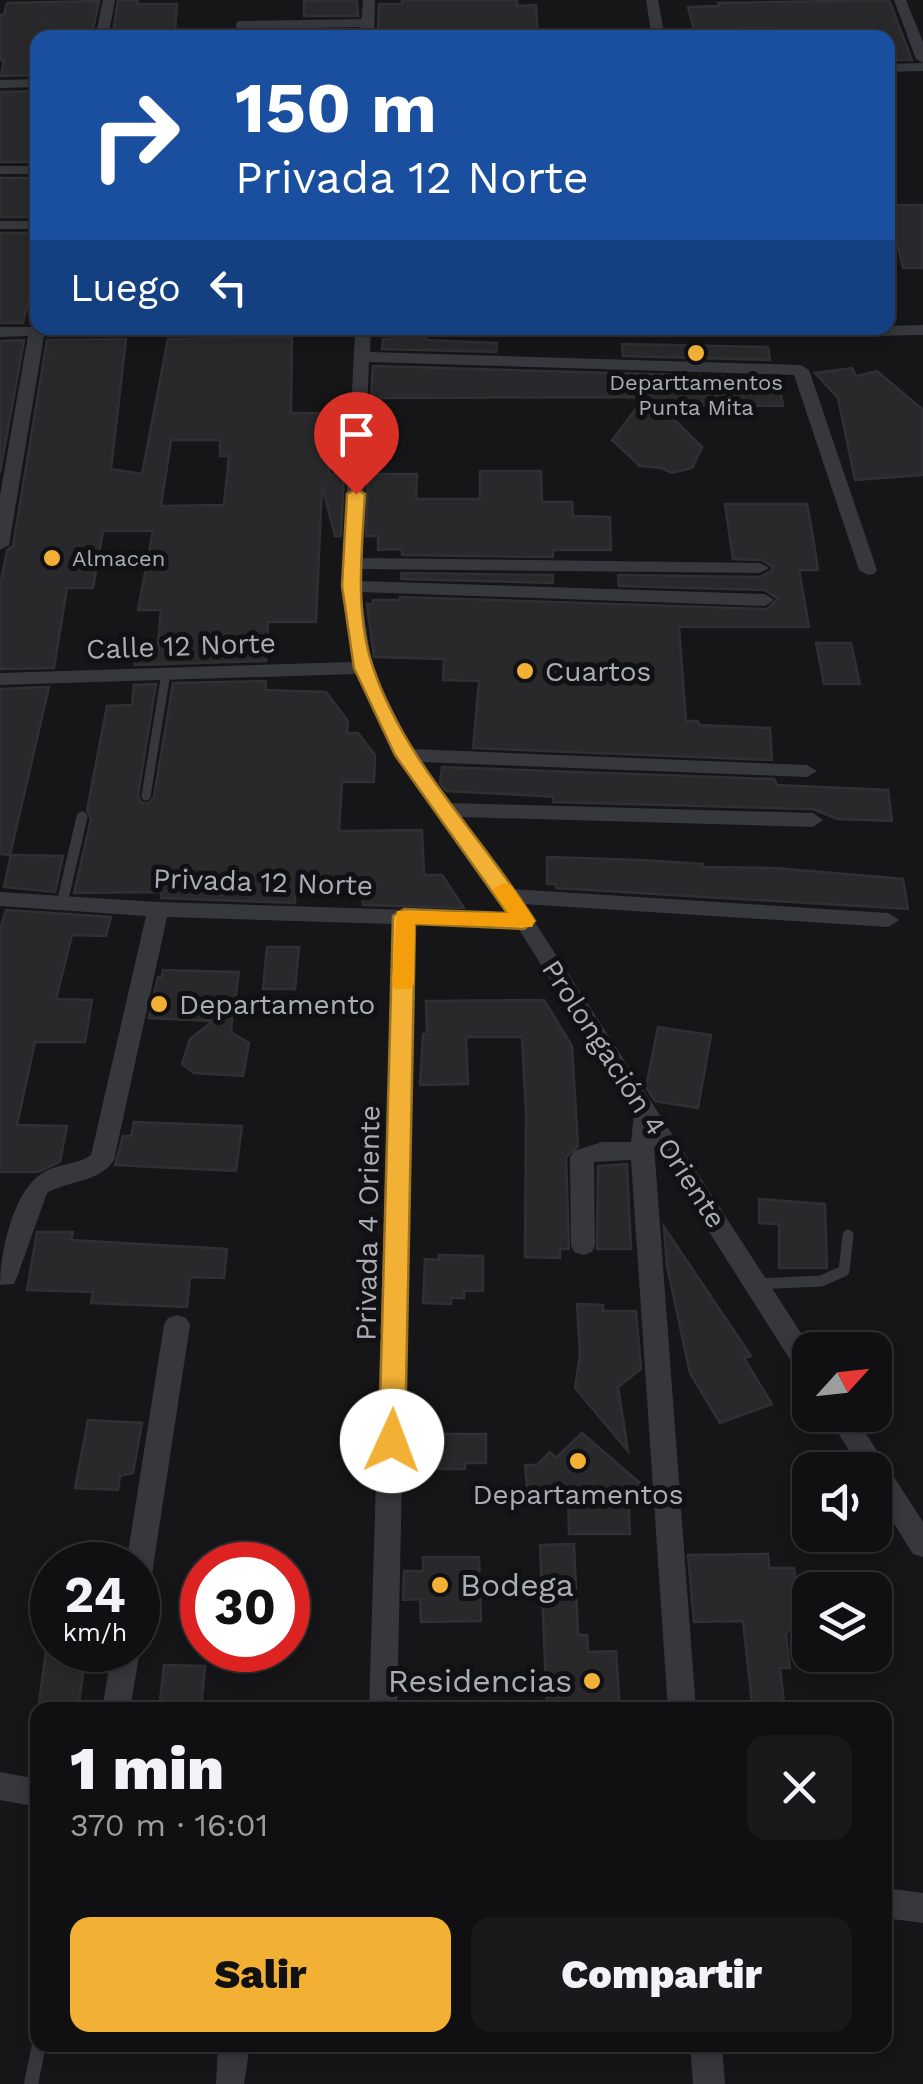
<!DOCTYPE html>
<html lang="es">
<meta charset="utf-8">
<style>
body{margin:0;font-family:"Work Sans",sans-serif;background:#19191b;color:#f1f3f6;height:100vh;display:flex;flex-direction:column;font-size:38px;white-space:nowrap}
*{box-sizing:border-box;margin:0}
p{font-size:32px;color:#9c9d9f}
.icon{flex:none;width:55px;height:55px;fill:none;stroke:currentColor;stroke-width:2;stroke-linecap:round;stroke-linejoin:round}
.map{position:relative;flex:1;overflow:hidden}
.side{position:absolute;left:30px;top:1702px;width:862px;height:350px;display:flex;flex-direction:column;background:#101012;border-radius:20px;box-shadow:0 5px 15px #0003,0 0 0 2px #303032}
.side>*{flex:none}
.guide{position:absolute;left:30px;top:30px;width:865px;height:305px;border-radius:20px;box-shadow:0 5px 15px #0003,0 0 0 2px #303032;background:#1a4fa0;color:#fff;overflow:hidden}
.needle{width:65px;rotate:63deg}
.controls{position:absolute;left:792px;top:1332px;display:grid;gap:20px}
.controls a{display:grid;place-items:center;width:100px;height:100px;border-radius:20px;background:#101012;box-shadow:0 5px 15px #0003,0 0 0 2px #303032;font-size:50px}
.speed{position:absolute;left:30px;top:1542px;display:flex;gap:20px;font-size:50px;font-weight:700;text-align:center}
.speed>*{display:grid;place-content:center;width:130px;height:130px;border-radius:50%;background:#101012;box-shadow:0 5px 15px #0003,0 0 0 2px #303032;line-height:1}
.speed small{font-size:25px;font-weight:400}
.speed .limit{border:15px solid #d22;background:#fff;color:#111}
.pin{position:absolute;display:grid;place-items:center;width:85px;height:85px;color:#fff;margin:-102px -42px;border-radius:50% 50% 50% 0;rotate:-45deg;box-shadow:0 0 10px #0007}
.pin .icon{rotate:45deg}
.me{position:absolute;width:110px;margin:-55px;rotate:2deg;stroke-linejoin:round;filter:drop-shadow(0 0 8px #0008)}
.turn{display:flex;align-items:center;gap:35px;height:210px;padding:0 40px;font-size:45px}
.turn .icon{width:130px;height:130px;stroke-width:2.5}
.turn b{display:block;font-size:70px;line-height:85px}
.then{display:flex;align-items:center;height:95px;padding:0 40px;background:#0003;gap:20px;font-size:38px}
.round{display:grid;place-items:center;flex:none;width:105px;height:105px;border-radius:20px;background:#19191b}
.summary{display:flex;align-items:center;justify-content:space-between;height:170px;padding:0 40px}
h1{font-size:60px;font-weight:800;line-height:75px}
.cta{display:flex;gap:20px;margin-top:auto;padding:20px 40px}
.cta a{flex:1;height:115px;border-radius:20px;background:#f2b134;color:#111;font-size:40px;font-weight:800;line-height:115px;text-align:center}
.cta a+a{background:#19191b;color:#f1f3f6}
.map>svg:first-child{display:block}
.building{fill:#29292c;stroke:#303034;stroke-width:2.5;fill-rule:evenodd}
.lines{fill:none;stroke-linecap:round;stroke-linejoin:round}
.lane-far3{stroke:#37383d;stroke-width:8}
.lane-far2{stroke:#37383d;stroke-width:9}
.lane-far1{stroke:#37383d;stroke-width:11}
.lane{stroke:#37383d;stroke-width:14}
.street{fill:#37383d;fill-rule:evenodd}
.route{fill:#f2b134;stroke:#9d7322;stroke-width:2.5}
.slow{fill:#f59e0b}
.poi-dot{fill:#f2b134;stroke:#111113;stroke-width:4}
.labels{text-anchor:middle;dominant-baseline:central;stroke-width:10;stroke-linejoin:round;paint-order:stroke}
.far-poi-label{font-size:22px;fill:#a8adb8;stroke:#111113}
.street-label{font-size:28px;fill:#a8adb8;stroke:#111113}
.poi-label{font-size:28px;fill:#a8adb8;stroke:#111113;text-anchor:start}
.near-poi-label{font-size:32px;fill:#a8adb8;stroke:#111113;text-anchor:start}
</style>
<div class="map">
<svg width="923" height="2084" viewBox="0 0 923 2084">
<rect width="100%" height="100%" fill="#161618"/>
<g class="building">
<path d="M118,0H138L137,4H177L175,30H146L145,38H112Z"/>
<path d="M357,0L358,16H304V1Z"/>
<path d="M402,0H517V6L536,5L538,38H434L424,30H378L379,4H402Z"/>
<path d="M889,0L912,60H888V38H779L776,28L694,30L688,7L719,6L718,3Z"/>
<path d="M99,1L91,38H38V75L1,76L4,60H0V15H4L7,3Z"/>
<path d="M38,91V162H0V92Z"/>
<rect x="0" y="178" width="38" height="39"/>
<path d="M888,205H923V268H903Z"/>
<path d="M0,233H38V262L23,323H0Z"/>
<path d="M395,328H427L426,340L497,343L496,352L382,349L383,339H395Z"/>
<path d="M292,337L291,413H333L329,474H344L341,536H335L322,486L316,622H268L266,661L135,665L136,654H157L161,610H138L153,531H103L93,588H67L54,668L0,669V586L7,550L13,546L47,340L126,339L111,469L142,474L168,339ZM171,440H220V456H229L224,505L161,506Z"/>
<path d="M24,340L0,473V341Z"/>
<path d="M622,344L768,347L770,360L623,356Z"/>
<path d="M373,366L778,378L783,406L659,405L702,447L692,468L672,473L661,468L640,466L612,440L645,397L371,398Z"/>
<path d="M852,368L856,376L877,371L923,410V475L855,480L838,398L815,373Z"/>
<path d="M480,471H541L542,502H572L573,516L610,517L611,550H553V557L402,555V549L378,550V536H366L368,474H417L416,499H480Z"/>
<path d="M725,504H807L813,537L818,570H799L809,627H679L686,721H698L699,725L770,728L772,760L473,748L479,681L443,680L444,659L374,657L367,604H373V600H400V597L767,609L778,599L765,590L619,586L618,575L760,577L771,571L773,567L762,560L733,559Z"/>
<path d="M401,573L553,575V583L401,579Z"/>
<path d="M816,643H851L860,684H824Z"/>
<path d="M266,681L265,690L326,692L348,721L347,733H358L375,755L374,782H342L339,831L422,830L424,875H442L464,908L363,905L364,887H312L311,891H295V903L161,898L162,892L74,893L91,819L87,810L107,706L132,705L134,685L156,684L138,795L140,802L148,804L154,797L173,683Z"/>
<path d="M49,687L10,855L0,854V689Z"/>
<path d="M442,767L774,779L777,785L888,790L892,821L837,819L813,809L553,802V797L541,796L446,791L440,783Z"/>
<path d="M11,855L63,856L55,892L4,887Z"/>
<path d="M547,857L641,860L703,864V867L775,868L903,879L908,909L556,888V884H547Z"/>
<path d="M6,910L111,917L106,936L72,935L56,999L92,1000L85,1042H35L17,1125L67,1126L60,1162L38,1172H0V930Z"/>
<path d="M267,947H299L295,989H263Z"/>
<path d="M163,970L239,972L231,1027L232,1033L249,1043L243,1076L194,1073L182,1064L190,1039L213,1021L149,1018L158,977H162Z"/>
<path d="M544,1000L572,1046L578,1146L566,1157L569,1249H560V1258L525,1257L526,1113L522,1037H466L468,1084L420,1085L423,1034H427L426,1001Z"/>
<path d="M658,1027L711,1035L698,1108L655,1101L646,1087Z"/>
<path d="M134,1122L242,1126L236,1171L115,1165L123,1136H131Z"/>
<path d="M627,1164L631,1249H597L598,1166Z"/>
<path d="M759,1199L825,1204L827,1268H779V1224L759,1223Z"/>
<path d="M664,1227L751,1356L744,1358L772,1404L720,1423L690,1373L667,1266Z"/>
<path d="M37,1232H73L71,1240L227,1249L224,1278L190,1277L187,1307L91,1303L93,1292L27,1290Z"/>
<path d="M439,1255L483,1256V1291H464V1298H451V1304L423,1303L425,1259L439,1260Z"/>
<path d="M577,1304L603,1305V1311H636L641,1369L618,1387L628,1451L575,1388L580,1355Z"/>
<path d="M88,1420L142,1423L133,1473L120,1476L118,1490L75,1488Z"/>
<path d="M582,1433L648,1490L628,1491L630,1534H569L568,1494L528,1496L525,1465H537L550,1452L556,1458Z"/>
<path d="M432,1434H486V1463H465V1469H432Z"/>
<path d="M574,1544L578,1635H587L588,1652L616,1651L620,1710H547L540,1545Z"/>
<path d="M768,1554L769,1568H794L797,1590H808L810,1614H803L786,1634L790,1668H780L784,1702L752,1703L743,1621L694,1622L688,1555Z"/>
<path d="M423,1557H479L481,1621L421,1622L420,1599L403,1600L404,1571H423Z"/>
<path d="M46,1651L86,1652L78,1710H38Z"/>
<path d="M164,1665L205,1666L201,1710H159Z"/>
</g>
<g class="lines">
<g class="lane-far3">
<path d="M240,25L368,23"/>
<path d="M375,38H424"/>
</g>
<path class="lane-far2" d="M146,796L166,673"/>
<g class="lane-far1">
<path d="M62,903L82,817"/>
<path d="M755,1284L821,1281L844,1271L848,1235"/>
</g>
<path class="lane" d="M31,2084L39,2045"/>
<g class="street">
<path d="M103,0H115L108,38H95Z"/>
<path d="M363,0H375L374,38H360Z"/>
<path d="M646,0H658L665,38H652Z"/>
<path d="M894,0H906L923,42V63L916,59Z"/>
<path d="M923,63V71L888,72V64Z"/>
<path d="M38,79V87L0,88V80Z"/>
<rect x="0" y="166" width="38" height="8"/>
<rect x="0" y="221" width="38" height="8"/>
<path d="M38,319V328H371L370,352L801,365L809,370L877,570L874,574L868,575L859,570L794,375L369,362L361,558L760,563L769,568L760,573L361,569L360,581L765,594L774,600L765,606L361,592L372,668L412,749L807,765L817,771L807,777L420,762L450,803L813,813L823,820L813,827L460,817L512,889L888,913L899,920L888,927L523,904L812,1350L810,1380L801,1377L654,1145L696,1710H668L631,1160L594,1162L595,1245L592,1252L583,1255L574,1252L571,1245L570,1157L574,1151L602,1142H631L634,1113L518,928L414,925L397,1710H369L393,924L167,917L114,1160C99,1183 69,1180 47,1193L17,1277L14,1284L0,1285C0,1252 14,1186 46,1171C61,1163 77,1165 91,1155L146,916L0,906V892L158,902L507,913L395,755L356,674L0,685V673L353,662L342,586L355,333L44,336L9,545L0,550V495L28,336L0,337V327H30Z"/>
<path d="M923,325V335L815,337L807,332L814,328Z"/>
<path d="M177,1315L186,1318L190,1325L152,1574L148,1583L138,1586V1565H126L164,1325L168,1318Z"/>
<path d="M827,1415H854L923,1522V1557L913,1554L875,1493V1470H861Z"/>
<path d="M138,1644L140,1650L130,1710H102L112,1650H138Z"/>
<path d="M0,1772L38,1779V1807L0,1800Z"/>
<path d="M885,1888L923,1893V1923L885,1918Z"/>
<path d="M218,2045H250L244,2084H216Z"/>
<path d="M690,2045H722L725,2084H693Z"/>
</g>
</g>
<path class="route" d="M356,489L365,494C362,551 354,615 374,670C407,765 483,837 535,921L524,929L415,924L405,1441L401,1449L392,1453L383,1449L379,1441L393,916L404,909L507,913L395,755L354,668L342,586L347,494Z"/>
<path class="slow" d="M503,883L511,885L532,916L535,921L532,927L415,924L414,983L411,989H395L392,983L397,911L508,913L492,890Z"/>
<g class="poi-dot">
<circle cx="696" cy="353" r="10"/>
<circle cx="52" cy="558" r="10"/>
<circle cx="525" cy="671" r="10"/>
<circle cx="159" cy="1004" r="10"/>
<circle cx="578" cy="1461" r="10"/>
<circle cx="440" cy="1585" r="10"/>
<circle cx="592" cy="1681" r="10"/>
</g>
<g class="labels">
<g class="far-poi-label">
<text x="696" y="382">Departtamentos<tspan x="696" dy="25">Punta Mita</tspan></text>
<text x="72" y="558" text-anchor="start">Almacen</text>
</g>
<g class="street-label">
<text transform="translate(181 646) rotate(-2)">Calle 12 Norte</text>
<text transform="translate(263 882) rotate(2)">Privada 12 Norte</text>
<text transform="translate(634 1094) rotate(57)">Prolongación 4 Oriente</text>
<text transform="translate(368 1223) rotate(-89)">Privada 4 Oriente</text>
</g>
<g class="poi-label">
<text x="545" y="671">Cuartos</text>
<text x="179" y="1004">Departamento</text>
<text x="578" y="1494" text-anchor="middle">Departamentos</text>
</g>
<g class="near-poi-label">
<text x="460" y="1585">Bodega</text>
<text x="572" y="1681" text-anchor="end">Residencias</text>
</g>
</g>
</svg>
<div class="controls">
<a><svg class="needle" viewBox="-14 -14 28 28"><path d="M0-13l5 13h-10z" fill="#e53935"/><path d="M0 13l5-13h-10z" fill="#9c9d9f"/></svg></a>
<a><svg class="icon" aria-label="sound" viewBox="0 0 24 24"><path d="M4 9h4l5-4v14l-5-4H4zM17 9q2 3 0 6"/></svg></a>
<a><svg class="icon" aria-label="layers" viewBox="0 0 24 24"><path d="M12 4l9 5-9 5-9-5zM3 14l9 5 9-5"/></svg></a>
</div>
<div class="speed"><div>24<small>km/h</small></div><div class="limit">30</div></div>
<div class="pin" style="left:356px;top:494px;background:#d93025"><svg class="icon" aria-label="arrive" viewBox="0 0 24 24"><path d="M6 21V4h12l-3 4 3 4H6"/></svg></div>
<svg class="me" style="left:392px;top:1441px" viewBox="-20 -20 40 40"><circle r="19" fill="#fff"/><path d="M0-13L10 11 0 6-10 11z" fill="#f2b134"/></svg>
<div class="guide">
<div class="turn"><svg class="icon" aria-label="right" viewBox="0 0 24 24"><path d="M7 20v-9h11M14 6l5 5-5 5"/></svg><div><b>150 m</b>Privada 12 Norte</div></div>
<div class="then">Luego<svg class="icon" aria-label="left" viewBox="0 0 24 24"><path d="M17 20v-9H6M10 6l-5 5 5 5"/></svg></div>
</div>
<section class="side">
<div class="summary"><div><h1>1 min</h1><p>370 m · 16:01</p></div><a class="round"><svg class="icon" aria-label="close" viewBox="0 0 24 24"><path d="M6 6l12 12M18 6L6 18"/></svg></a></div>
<div class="cta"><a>Salir</a><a>Compartir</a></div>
</section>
</div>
